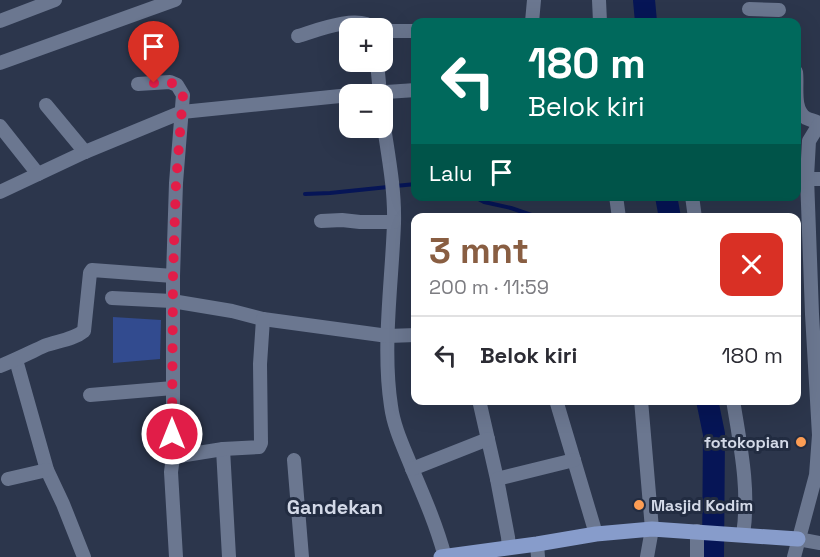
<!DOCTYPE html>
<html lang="id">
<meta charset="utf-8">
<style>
body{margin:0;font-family:"Space Grotesk",sans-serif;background:#f2f2f3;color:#2b2b33;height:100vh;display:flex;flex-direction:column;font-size:22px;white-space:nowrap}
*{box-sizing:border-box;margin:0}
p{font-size:20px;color:#7c7c81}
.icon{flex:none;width:33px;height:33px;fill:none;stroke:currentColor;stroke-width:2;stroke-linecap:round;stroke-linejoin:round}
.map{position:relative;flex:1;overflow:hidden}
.details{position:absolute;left:411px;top:213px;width:390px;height:192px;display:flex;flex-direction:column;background:#fff;border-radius:12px;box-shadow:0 6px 24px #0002}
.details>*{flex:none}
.banner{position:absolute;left:411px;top:18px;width:390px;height:183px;border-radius:12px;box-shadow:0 6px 24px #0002;background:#00695c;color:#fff;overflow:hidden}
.fabs{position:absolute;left:339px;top:18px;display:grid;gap:12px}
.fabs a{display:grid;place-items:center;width:54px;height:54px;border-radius:12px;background:#fff;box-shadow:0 6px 24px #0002;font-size:30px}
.pin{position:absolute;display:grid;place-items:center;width:51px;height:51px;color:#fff;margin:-62px -26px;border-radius:50% 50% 50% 0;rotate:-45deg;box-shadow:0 0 6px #0007}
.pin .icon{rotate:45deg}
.me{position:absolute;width:66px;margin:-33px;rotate:0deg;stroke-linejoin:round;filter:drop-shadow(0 0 4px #0008)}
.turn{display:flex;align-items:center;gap:21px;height:126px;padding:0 18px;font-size:27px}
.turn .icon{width:78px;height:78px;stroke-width:2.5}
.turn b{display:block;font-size:42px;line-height:51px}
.then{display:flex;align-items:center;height:57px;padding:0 18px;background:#0003;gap:12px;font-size:22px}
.round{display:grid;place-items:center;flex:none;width:63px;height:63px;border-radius:12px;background:#f2f2f3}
.summary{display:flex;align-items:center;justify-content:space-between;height:102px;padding:0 18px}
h1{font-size:36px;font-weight:700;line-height:45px;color:#895e42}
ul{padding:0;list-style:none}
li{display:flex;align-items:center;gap:18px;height:78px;padding:0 18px;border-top:2px solid #e1e1e2}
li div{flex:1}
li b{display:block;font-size:22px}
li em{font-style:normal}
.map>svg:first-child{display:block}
.park{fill:#324b8f}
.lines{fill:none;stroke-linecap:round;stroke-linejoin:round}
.stream{stroke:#061556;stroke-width:4}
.river{stroke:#061556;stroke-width:22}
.minor{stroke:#6b7790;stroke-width:14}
.major{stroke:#879ccb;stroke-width:15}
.route{stroke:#e11d48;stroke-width:10;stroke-dasharray:0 18}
.poi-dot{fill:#fc9d54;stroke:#222c41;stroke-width:2}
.labels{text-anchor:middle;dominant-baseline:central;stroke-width:6;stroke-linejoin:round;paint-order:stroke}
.poi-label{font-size:16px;font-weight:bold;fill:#d3d9e7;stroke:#222c41;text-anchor:end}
.quarter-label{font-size:20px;font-weight:bold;fill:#d3d9e7;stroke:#222c41}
</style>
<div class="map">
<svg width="820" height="557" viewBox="0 0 820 557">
<rect width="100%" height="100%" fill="#2c364c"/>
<path class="park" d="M113,317L161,320L160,359L113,363Z"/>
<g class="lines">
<g class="stream">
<path d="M395,186L416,184"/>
<path d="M305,194L330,193L388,187"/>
<path d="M473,196L484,202L511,208L540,218"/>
</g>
<g class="river">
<path d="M644,0L646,22"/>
<path d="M666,196L670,218"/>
<path d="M707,400L714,434L713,557"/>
</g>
<g class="minor">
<path d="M599,0L600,22"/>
<path d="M749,9L779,10"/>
<path d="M0,21L55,0"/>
<path d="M532,22L534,0"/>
<path d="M382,31H416"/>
<path d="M298,36C315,31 358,14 373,28"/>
<path d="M377,62L380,94"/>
<path d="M0,63L175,0"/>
<path d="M796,72C798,85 792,109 806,118C810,120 815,121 819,123"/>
<path d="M138,84L170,82L177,85L183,95L176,183L173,276V457L171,472L176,557"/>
<path d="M356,94L416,90"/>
<path d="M46,105L85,152"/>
<path d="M382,113C387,150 395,186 394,223C392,282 382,347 391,406C394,429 405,450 413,471C425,499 437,527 445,557"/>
<path d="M0,126L38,174"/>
<path d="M796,179H820"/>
<path d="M0,192L85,152L182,112L350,95"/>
<path d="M616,196L619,218"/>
<path d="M692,196L695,218"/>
<path d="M321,221L342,220L360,222H394"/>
<path d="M112,298L172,301L232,311L263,319L388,336L416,335"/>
<path d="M16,360L47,470L63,504L84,557"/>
<path d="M0,366C15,360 29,353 44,346C57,341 73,340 84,331L90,273L92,270L173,276"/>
<path d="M90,395L173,388"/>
<path d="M479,400L497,479L508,537L509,548"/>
<path d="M556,400L596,534"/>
<path d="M641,400L652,529L647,557"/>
<path d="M733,400C740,444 750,490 743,535"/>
<path d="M223,449L229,557"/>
<path d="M173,457L223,449L259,447L261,443L260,364L263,319"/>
<path d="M294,460L302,557"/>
<path d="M412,469L488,439"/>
<path d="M8,479L47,470"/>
<path d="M497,479L574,460"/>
<path d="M798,539L820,543"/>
<path d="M537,544L538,557"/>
<path d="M697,557V531"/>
<path d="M794,557L816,475L819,435L812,314L807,177L809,141L820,123"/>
</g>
<path class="major" d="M441,557L537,544L596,534L652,529L798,539"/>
</g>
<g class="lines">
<path class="route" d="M154,83C171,82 174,80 183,95L176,183L173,276L172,434"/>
</g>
<g class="poi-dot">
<circle cx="801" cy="442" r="6"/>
<circle cx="639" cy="505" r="6"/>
</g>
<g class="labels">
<g class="poi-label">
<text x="789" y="442">fotokopian</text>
<text x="651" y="505" text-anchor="start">Masjid Kodim</text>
</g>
<g class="quarter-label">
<text x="335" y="507">Gandekan</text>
</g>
</g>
</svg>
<div class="fabs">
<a>+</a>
<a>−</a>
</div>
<div class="pin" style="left:154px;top:83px;background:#d93025"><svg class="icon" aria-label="arrive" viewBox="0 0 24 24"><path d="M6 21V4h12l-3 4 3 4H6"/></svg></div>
<svg class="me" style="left:172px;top:434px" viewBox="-20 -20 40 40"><circle r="17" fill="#e11d48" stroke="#fff" stroke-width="3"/><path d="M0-11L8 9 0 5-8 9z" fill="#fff"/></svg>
<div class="banner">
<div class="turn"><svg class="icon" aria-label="left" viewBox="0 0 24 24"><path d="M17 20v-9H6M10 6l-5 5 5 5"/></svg><div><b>180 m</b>Belok kiri</div></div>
<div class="then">Lalu<svg class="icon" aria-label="arrive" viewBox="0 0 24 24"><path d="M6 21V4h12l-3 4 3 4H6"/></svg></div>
</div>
<section class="details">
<div class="summary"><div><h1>3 mnt</h1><p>200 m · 11:59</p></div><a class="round" style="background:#d93025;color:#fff"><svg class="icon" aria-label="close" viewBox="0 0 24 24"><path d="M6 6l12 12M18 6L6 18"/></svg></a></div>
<ul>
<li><svg class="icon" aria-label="left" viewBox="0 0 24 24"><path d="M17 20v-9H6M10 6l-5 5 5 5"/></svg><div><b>Belok kiri</b></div><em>180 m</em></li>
</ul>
</section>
</div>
